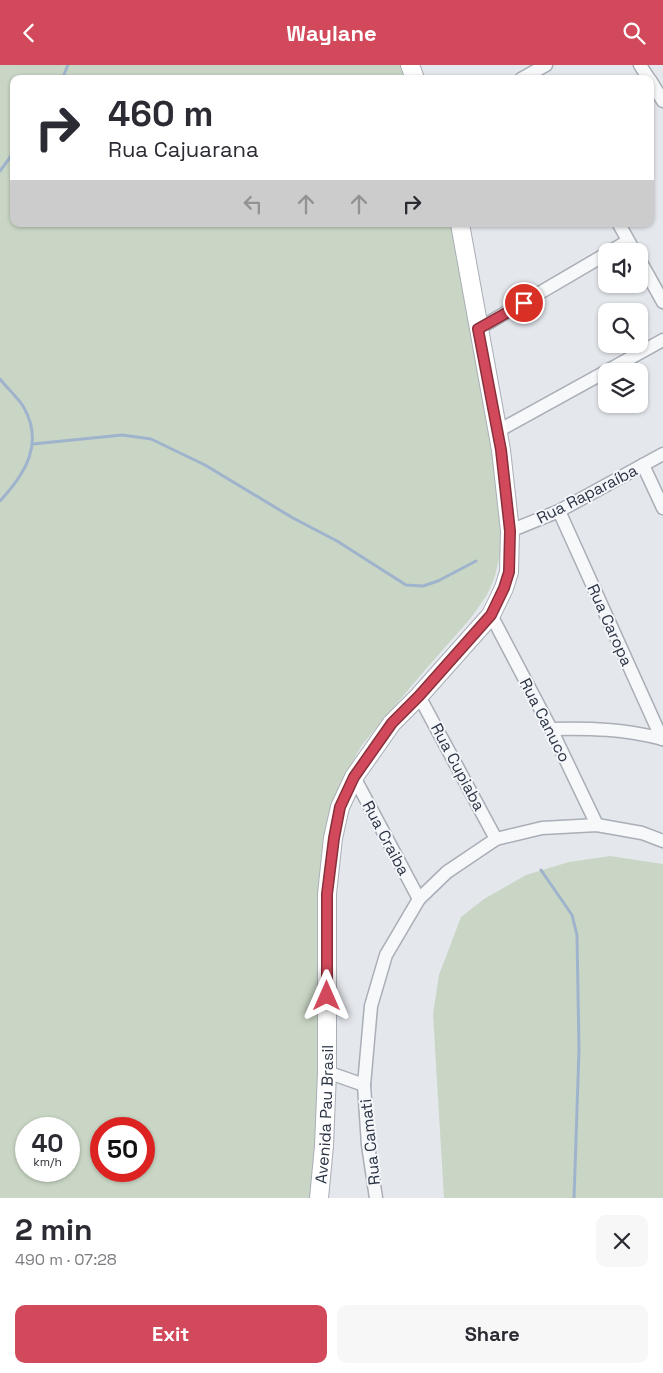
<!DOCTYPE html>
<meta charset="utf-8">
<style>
body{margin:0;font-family:"Space Grotesk",sans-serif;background:#f7f7f7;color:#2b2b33;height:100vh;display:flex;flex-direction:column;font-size:19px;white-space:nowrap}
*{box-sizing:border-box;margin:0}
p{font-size:16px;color:#7c7c81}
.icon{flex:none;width:28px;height:28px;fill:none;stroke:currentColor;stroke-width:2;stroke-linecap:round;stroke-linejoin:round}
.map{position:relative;height:1133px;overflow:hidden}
.panel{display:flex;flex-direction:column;background:#fff;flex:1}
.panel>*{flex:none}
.hud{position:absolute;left:10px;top:10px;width:644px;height:152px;border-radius:10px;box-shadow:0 1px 4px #0004;background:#fff;color:#2b2b33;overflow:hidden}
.tools{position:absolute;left:598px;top:178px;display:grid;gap:10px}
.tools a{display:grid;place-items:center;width:50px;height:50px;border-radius:10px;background:#fff;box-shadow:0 1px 4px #0004;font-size:25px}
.speed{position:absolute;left:15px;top:1052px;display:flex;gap:10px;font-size:25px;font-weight:700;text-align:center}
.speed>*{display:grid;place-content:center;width:65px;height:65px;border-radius:50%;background:#fff;box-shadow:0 1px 4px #0004;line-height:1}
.speed small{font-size:12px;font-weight:400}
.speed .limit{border:8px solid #d22;background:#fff;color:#111}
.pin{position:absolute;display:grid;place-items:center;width:42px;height:42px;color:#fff;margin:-21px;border:2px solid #fff;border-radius:50%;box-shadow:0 1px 5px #0007}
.me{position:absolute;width:55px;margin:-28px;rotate:0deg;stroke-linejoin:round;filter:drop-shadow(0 0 4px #0008)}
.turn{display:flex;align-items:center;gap:18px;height:105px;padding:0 15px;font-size:22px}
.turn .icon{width:65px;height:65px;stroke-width:2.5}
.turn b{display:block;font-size:35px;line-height:42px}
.lanes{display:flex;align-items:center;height:48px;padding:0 15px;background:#0003;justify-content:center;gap:25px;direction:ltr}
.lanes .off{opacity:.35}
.round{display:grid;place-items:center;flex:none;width:52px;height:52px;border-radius:10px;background:#f7f7f7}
.overview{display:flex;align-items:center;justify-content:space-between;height:85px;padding:0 15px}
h1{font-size:30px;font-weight:800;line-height:38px}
.action{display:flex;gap:10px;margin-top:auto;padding:10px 15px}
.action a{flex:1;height:58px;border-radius:10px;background:#d1495b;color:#fff;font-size:20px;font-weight:800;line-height:58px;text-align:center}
.action a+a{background:#f7f7f7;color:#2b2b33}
header{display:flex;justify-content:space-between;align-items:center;height:65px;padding:0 15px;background:#d1495b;color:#fff;font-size:22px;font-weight:800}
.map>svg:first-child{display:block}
.green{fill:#c9d6c5;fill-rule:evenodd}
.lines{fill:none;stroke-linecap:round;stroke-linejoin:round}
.stream{stroke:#9fb4cc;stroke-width:3}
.minor-casing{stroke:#a9aeb7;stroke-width:15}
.secondary-casing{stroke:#a9aeb7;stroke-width:20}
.minor{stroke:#f7f8fa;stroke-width:12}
.secondary{stroke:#fff;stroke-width:18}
.route-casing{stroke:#882f3b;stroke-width:12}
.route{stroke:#d1495b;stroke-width:9}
.labels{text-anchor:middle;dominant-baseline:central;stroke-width:4;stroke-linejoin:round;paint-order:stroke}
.street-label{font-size:16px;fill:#2b3445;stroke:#f4f6f9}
</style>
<header><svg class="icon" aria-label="back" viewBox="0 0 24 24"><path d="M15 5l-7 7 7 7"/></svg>Waylane<svg class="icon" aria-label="search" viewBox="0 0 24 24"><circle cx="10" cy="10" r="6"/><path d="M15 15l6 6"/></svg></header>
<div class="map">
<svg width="663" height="1133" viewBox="0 0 663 1133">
<rect width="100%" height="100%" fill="#e4e7ec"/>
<g class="green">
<path d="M0,0H406L411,14H14V159H456L502,455L500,489L495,511L487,530L470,554L425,605L362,680L341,717L329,755L323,781V906L316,1133H0ZM26,1064H69V1106H26ZM101,1064H144V1106H101Z"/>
<path d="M610,791L663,799V1133H444L433,949L439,910L461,852L484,834L526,810L569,797Z"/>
</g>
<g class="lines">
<g class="stream">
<path d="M62,14L68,0"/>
<path d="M0,106L14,87"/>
<path d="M0,314C7,323 17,332 23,341C45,378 25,409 0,436"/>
<path d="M33,379L122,370L151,374L205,400L293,453L337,476L406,520L423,521L438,516L476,496"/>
<path d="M541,805L572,850L577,870L579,985L574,1133"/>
</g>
<defs>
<g id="minor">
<path d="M640,0L649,14"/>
<path d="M521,14L546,0"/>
<path d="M650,15L663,36"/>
<path d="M619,159L634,186"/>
<path d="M611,186L628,176"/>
<path d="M639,194L663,237"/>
<path d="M478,264L606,189"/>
<path d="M498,366L663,275"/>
<path d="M643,400L663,443"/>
<path d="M559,446L662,674"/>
<path d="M510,466L559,446L663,389"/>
<path d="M491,550L551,664L597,760"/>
<path d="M419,631L496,774"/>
<path d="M551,664C592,663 623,664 663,674"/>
<path d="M354,712L419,834"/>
<path d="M327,1007L364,1020"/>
<path d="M376,1133L368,1080L364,1020L371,941L386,890L419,834L447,807L496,774L542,763L597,760L642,768L663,776"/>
</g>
<g id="secondary">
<path d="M410,0L415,14"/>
<path id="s1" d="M319,1133L324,1081L327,1007V829L333,773L340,742L354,712L392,658L419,631L491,550L504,523L509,507L510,466L501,385L460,159"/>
</g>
</defs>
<use href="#minor" class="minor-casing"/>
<use href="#secondary" class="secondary-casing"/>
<use href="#minor" class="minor"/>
<use href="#secondary" class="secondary"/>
</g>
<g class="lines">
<defs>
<path id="route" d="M327,931V829L334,773L340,742L354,712L392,658L419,631L491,550L504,523L509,507L510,466L501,385L478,264L524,238"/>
</defs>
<use href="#route" class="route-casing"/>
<use href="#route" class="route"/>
</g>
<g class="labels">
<g class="street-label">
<text transform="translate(587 429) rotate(-27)">Rua Raparaíba</text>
<text transform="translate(610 560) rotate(66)">Rua Caropa</text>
<text transform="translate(545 655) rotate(63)">Rua Canuco</text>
<text transform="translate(458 702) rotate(62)">Rua Cupiaba</text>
<text transform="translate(386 773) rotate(62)">Rua Craiba</text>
<text stroke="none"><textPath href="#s1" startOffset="84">Avenida Pau Brasil</textPath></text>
<text transform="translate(370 1077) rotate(-96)">Rua Camati</text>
</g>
</g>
</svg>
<div class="tools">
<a><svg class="icon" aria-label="sound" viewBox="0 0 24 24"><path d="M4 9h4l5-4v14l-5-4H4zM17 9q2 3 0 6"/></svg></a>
<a><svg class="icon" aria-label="search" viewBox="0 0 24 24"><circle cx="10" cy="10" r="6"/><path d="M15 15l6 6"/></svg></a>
<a><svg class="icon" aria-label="layers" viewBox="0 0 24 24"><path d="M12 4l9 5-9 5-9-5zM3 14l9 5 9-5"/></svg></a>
</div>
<div class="speed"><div>40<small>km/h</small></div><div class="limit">50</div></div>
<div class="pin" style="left:524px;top:238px;background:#d93025"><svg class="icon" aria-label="arrive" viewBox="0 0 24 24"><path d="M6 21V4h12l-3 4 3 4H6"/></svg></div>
<svg class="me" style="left:327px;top:931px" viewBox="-20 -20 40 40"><path d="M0-17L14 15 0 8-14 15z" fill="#d1495b" stroke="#fff" stroke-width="4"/></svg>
<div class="hud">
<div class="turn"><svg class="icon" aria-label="right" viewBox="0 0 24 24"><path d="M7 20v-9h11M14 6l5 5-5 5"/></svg><div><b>460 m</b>Rua Cajuarana</div></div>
<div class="lanes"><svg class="icon off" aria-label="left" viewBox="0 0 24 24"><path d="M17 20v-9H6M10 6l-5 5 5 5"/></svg><svg class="icon off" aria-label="ahead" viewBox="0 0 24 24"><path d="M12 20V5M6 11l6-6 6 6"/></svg><svg class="icon off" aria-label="ahead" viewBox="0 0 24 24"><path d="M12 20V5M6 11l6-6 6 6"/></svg><svg class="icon" aria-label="right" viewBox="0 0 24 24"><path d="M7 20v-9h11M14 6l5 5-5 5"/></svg></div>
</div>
</div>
<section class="panel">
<div class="overview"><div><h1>2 min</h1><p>490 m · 07:28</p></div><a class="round"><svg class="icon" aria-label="close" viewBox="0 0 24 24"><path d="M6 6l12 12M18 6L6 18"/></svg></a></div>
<div class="action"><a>Exit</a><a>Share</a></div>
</section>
